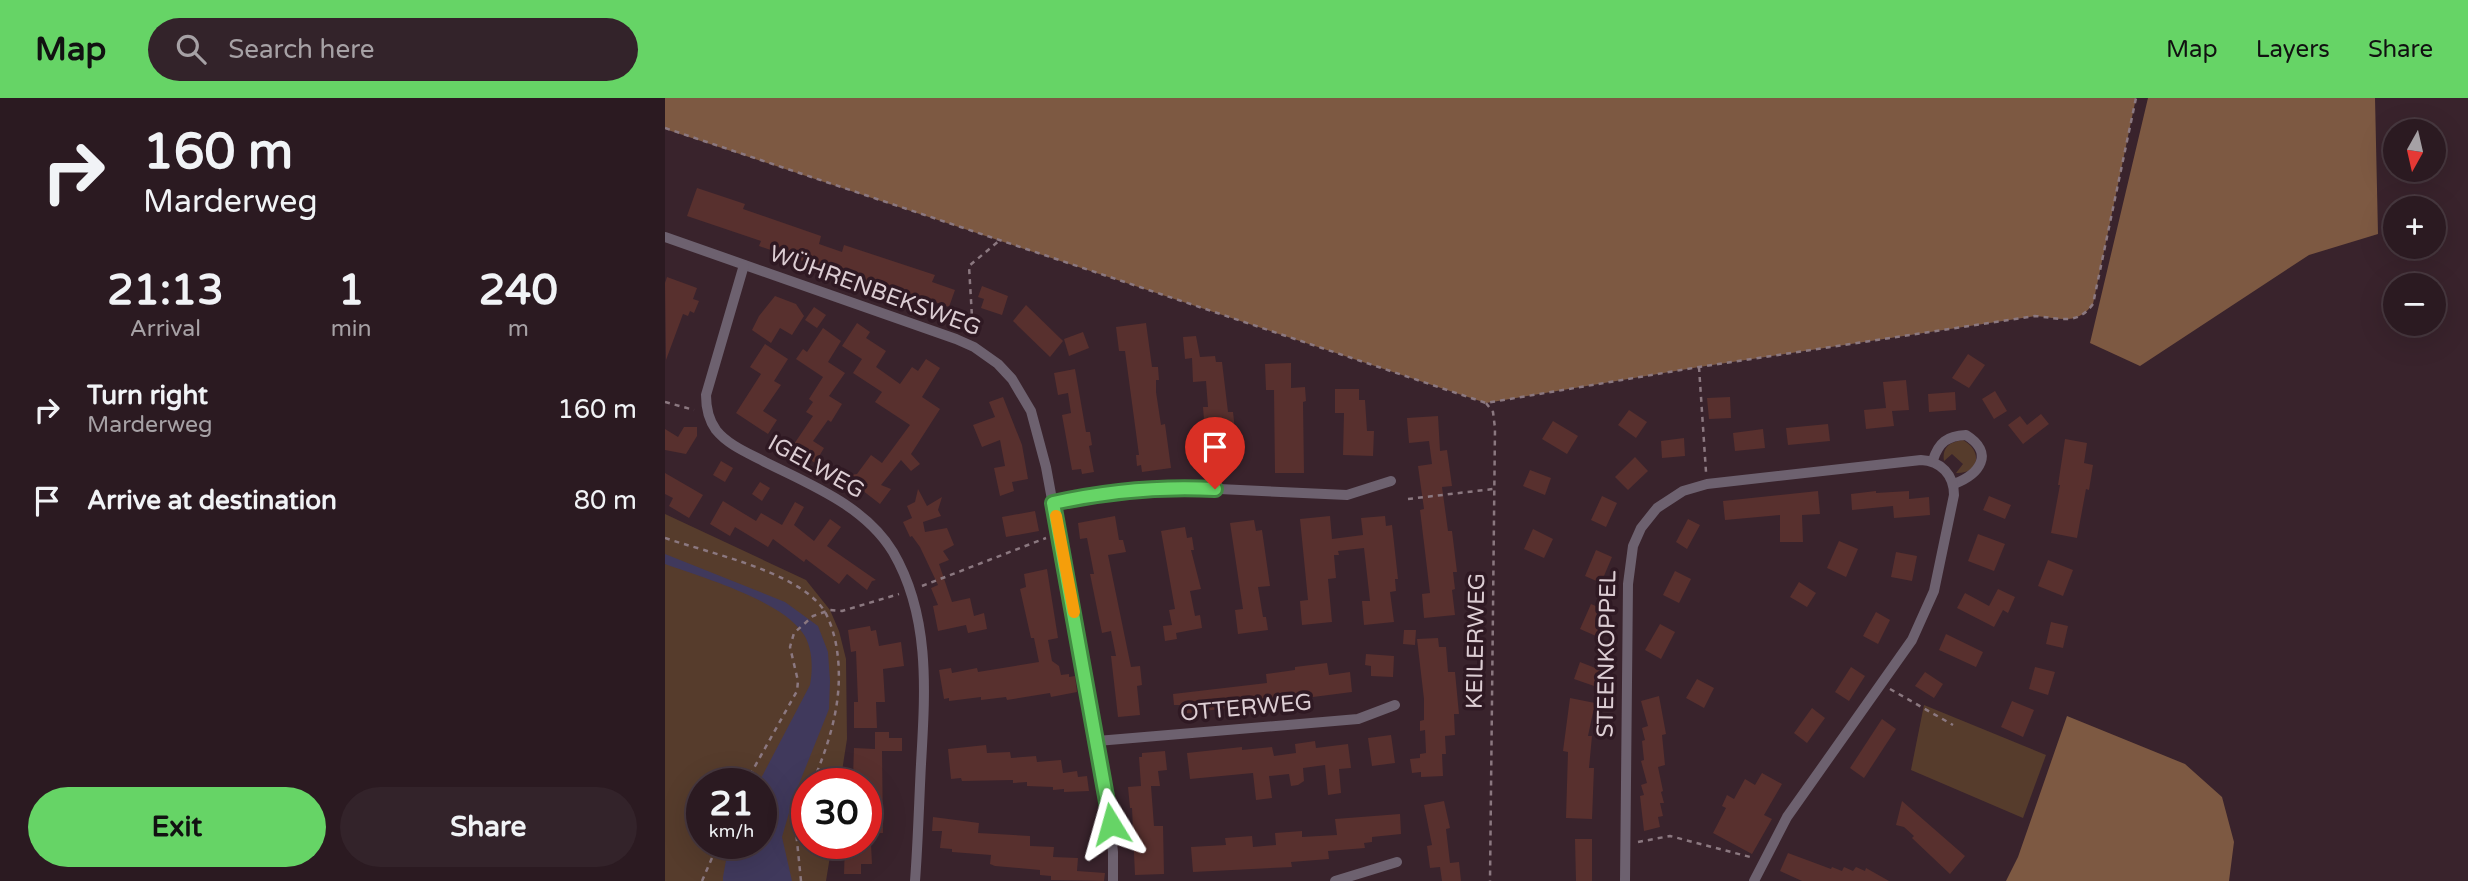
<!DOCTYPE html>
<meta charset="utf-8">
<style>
body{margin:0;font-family:"Varela Round",sans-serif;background:#33232a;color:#f1f3f6;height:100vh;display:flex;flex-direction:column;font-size:26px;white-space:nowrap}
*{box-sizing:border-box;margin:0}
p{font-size:23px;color:#a6a1a5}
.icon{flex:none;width:38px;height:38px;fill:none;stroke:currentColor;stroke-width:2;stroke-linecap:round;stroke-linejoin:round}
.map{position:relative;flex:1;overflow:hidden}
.drawer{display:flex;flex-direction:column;background:#2b1a21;width:665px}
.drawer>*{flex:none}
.guide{background:#2b1a21;color:#f1f3f6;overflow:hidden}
.needle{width:46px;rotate:188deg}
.tools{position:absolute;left:1718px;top:21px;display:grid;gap:14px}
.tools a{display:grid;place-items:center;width:63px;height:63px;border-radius:50%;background:#2b1a21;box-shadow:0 7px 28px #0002,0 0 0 2px #47383f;font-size:35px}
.speed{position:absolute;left:21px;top:670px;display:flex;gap:14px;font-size:35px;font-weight:700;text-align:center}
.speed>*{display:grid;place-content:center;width:91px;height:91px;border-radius:50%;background:#2b1a21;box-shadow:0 7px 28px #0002,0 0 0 2px #47383f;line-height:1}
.speed small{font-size:18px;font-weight:400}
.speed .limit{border:10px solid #d22;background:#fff;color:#111}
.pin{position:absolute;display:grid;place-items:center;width:60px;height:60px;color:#fff;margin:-72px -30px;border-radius:50% 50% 50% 0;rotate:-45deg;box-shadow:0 0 7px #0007}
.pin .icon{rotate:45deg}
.me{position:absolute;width:77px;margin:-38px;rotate:352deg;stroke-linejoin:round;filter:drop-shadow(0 0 5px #0008)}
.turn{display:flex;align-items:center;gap:24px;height:147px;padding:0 28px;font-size:32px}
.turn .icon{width:91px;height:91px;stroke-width:2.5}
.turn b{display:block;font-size:49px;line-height:60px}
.eta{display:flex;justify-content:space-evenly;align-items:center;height:119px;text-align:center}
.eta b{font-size:42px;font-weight:700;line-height:49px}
.action{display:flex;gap:14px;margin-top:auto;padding:14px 28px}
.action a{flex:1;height:80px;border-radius:42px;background:#66d466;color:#111;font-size:28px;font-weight:700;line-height:80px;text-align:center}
.action a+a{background:#33232a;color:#f1f3f6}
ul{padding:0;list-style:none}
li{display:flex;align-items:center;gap:21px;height:91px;padding:0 28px}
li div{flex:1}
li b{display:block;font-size:26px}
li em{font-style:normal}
header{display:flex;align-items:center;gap:42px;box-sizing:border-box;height:98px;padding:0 35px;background:#66d466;color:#111}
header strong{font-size:33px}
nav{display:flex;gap:38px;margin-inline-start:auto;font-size:24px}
.search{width:490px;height:63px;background:#33232a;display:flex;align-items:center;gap:18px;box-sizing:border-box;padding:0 24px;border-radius:38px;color:#a6a1a5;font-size:26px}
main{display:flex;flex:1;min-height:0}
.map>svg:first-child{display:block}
.green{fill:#563c2c;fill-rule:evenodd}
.forest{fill:#7d5942}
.water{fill:#40395c}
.building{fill:#58302e}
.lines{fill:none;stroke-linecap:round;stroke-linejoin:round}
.path{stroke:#8b7880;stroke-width:2.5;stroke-dasharray:5 5;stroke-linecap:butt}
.street{stroke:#6d616f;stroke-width:10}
.route-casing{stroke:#428a42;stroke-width:18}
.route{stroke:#66d466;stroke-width:12}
.slow{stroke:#f59e0b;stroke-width:12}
.labels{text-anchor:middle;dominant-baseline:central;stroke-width:7;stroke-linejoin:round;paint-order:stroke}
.street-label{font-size:23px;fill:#dccdd3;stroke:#2f1923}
</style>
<header>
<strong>Map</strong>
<div class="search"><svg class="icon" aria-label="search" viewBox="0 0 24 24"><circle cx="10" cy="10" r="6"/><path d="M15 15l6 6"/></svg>Search here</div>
<nav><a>Map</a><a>Layers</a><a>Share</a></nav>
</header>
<main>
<section class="drawer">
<div class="guide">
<div class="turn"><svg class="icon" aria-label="right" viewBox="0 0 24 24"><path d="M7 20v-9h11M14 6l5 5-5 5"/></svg><div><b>160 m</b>Marderweg</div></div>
</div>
<div class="eta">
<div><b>21:13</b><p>Arrival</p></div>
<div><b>1</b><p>min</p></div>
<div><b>240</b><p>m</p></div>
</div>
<ul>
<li><svg class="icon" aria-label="right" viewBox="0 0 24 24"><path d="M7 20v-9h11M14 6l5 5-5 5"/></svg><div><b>Turn right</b><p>Marderweg</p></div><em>160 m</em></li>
<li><svg class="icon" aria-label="arrive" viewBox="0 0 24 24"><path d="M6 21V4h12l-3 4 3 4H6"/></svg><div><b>Arrive at destination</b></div><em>80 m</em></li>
</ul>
<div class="action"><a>Exit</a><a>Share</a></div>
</section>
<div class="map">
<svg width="1803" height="783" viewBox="0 0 1803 783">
<rect width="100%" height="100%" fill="#39232c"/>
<g class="green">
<path d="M1298,342C1318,353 1315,376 1291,375L1298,366L1287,356L1279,363C1277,349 1285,344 1298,342Z"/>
<path d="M0,416L141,482L165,512L174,533L181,561L182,641L175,686H142V746H167L161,783H0ZM37,686H96V746H37Z"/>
<path d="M1259,607L1381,657L1358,720L1246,672Z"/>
</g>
<g class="forest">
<path d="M0,0H1471L1428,206C1412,228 1394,220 1370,218L1034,269L821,305L0,31Z"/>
<path d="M1483,0H1710L1713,136L1644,157L1475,268L1425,245Z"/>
<path d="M1402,618L1520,666L1557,699L1569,744L1564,783H1341L1353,759Z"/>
</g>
<path class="water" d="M0,456L120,504L153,528L163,554L165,583L164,611L128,701L117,739L127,783H58V779L64,746H96V686H93L145,587C148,571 148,548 137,534C115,502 36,479 0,466Z"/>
<g class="building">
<path d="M32,90L80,106L78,111L156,138L154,146L177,154L179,147L270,177L267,184L290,192L284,209L261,201L260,206L132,161L94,148L96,143L22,118Z"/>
<path d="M2,179L32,190L28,201L34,203L29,215L25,213L23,218L18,216L1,262L0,185Z"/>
<path d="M317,188L343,198L337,217L316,210L319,201L313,199Z"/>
<path d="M110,198L131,206L139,218L127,237L115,230L106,245L87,232L94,218Z"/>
<path d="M361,207L398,243L385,259L348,223Z"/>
<path d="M149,209L161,217L152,230L140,222Z"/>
<path d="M192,225L205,234L201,240L221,253L211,269L235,286L247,269L253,273L261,261L275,270L257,299L275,311L246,356L255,366L246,373L236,362L216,387L226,391L215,406L179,378L192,376L206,357L217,365L245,327L210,304L217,294L188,275L197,261L177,248Z"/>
<path d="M481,225L487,269H493L494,282H491V294L496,327L500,326L506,370L477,374L476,367L472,368L471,357H474L460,253H454L451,229Z"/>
<path d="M158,230L176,243L163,264L180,275L164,298L177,306L166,324L163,322L148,343L159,350L150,365L127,349L148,318L141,314L148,304L144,301L158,279L131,261L138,251L142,254Z"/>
<path d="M418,234L424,250L404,258L399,241Z"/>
<path d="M531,238L535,259L550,258L551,264H557L563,314H568L570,332H564L566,357L571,356L572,369L543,371L538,309H543L541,283L528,284L527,260L520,261L518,239Z"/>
<path d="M100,246L123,261L109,283L116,287L98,313L112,322L103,336L71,315L96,276L85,269Z"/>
<path d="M1303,256L1320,267L1304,290L1287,280Z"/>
<path d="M626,265V290L640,289L641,303L638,304L639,375H610L609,292H601L600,266Z"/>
<path d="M410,271L421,334H425L427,347L424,348L429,374L417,376L416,371L407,372L397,317L406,315L403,295L393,297L389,275Z"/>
<path d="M1241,282L1244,312L1227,313L1229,328L1201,331L1199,312L1221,310L1218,284Z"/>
<path d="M670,291H694V302H700L702,333H709L708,358L678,357L679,315H670Z"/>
<path d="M1330,293L1342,313L1329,321L1317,301Z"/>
<path d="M1290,294L1291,312L1264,314L1263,296Z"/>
<path d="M338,299L357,347L363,381L347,384L349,393L335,398L329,370L340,368L335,342L317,349L308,327L330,319L324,304Z"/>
<path d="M1065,299L1066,320L1044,321L1042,300Z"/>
<path d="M964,312L982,324L971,340L953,327Z"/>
<path d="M1376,316L1384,326L1358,346L1343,327L1355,318L1362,327Z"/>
<path d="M773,318L775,353L782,352L787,388L777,389L783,433H787L792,474H788L790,491L787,492L790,517L759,520L757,496L765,495L755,412L759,411L753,368L767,366L764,343L744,345L742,320Z"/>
<path d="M888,323L913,338L902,356L877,341Z"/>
<path d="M1163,326L1165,343L1123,347L1121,330Z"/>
<path d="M19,329H32V338L21,356L0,352V331L13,339Z"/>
<path d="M1098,331L1100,350L1070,353L1068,335Z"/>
<path d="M1019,340L1020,358L997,360L996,343Z"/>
<path d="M1400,341L1422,345L1419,365L1428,367L1424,392L1421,391L1412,440L1386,435L1395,387H1393Z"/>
<path d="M970,359L983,373L963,392L950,379Z"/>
<path d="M56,363L68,370L60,384L48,377Z"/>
<path d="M865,372L886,380L880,397L858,388Z"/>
<path d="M0,375L38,397L24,420L4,408L8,400L0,396Z"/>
<path d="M95,384L105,390L97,403L87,396Z"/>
<path d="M253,391L262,408L277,399L273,412L276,418L258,424L260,434L282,430L289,447L278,453L284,462L274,466L287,504L305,500L309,518L319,515L322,531L303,535L301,527L273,533L268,508L273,507L266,490L273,487L255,449L247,438L245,439L238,424L247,420L242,408L250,404Z"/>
<path d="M1153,393L1155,416L1137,417L1138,444H1115V417L1060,422L1058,403Z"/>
<path d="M1211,393V395L1244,393V401L1264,399L1265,417L1229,420L1228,408L1187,412L1186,396Z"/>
<path d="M937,398L952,405L941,429L926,422Z"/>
<path d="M1324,398L1346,407L1340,421L1318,412Z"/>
<path d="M58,403L91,423L96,415L117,427L130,404L139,409L129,427L149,443L165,421L176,429L162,448L211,482L207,483L202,492L182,476L174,486L141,461L139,464L108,441L103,449L70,429L65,438L45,426Z"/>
<path d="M370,413L374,433L341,439L337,419Z"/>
<path d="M450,418L454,442H458L461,454L443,457L466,569L475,568L477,587L472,588L475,617L453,619L446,558H451L446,533L437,535L425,476H429L422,440L415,441L413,425Z"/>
<path d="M665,418L667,441L698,437L696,420L720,418L721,428L727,427L733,481H730L731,493L725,494L729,524L699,527L697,503H705L699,450L673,453L674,457H669L671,480L663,481L667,524L637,527L635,503L643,502L635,421Z"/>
<path d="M1023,421L1035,427L1022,451L1011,444Z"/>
<path d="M589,422L591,433L597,432L605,488L593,489L598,519H601L603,532L573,536L570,512L578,511L565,425Z"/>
<path d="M520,429L522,440L527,439L529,452H526L536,491L525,493L530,518L535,517L537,530L511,535L512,541L500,543L498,528L507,527L504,512L510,511L496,433Z"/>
<path d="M868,431L888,441L879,460L859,451Z"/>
<path d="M1313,436L1340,446L1329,473L1303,463Z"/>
<path d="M1174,443L1193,451L1181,479L1162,470Z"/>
<path d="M931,452L947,459L936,485L920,478Z"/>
<path d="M1231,454L1252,458L1247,483L1226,479Z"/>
<path d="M1383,462L1408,472L1398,498L1373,488Z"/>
<path d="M382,471L393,540L383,542L387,563L394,568L396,577L404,576V579L410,578L412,594L386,599L385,595L342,602L341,599L316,602V599L284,603V600L279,601L274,572L286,570L287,575L312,570L313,574L374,564L369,540H366L355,491L361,489L359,476Z"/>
<path d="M1010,473L1026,481L1014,505L998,497Z"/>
<path d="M1134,484L1151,495L1142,509L1125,499Z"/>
<path d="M1333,491L1350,499L1343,515L1338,512L1329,529L1292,510L1300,495L1324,508Z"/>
<path d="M926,506L942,513L931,538L915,531Z"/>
<path d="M1211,514L1225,522L1213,546L1198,538Z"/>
<path d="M1386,524L1403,528L1398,550L1381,546Z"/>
<path d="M995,526L1010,534L996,561L980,552Z"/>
<path d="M205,528L206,533L211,532L214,548L236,544L239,568L218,571L220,604H211L212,630H189V604H193L191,553L186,554L183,532Z"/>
<path d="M739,532H751L750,547L738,546Z"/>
<path d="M1281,536L1318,554L1311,569L1274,552Z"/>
<path d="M773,540L774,549H781L783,574H790L794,616H789L790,637L780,638L781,656H777L778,678L756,679V674L747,675L745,661L755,660V656L761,655L760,632L755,633V623L759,622V601L752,541Z"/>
<path d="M701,556L729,558L728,579L706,578V568L700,567Z"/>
<path d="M915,564L938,573L932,589L909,581Z"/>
<path d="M662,565L664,577L685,574L687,594L516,616L515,607H509L508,596L602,585L601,576L630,572V569Z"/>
<path d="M1186,569L1200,578L1184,603L1170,594Z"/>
<path d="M1370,569L1390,574L1383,597L1364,591Z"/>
<path d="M1260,574L1278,586L1269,600L1250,588Z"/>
<path d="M1032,581L1049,590L1039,610L1021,600Z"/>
<path d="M994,598L1001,636L997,637L1000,667L993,669L998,693L996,694L999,705H995L998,718L993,719L995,729L979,733L975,698L979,697L976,687L982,685L976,663L979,662L977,643L980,642L977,630L983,628L976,603Z"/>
<path d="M905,600L930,605L923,638H927L924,670H929L927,721L901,720L903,654L898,653Z"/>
<path d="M1347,603L1369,612L1358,639L1336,629Z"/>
<path d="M1147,610L1160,620L1142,645L1129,635Z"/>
<path d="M1217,621L1231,631L1199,680L1185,670Z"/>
<path d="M210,634H224V640H237V653H217L218,735H206V720H201V679H188L189,650L210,651Z"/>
<path d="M726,637L730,665L707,668L703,640Z"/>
<path d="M650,643L651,650L683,646L686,670L674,671L676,695L663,697L660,667L638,670L639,683L633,687L626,688L624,676L604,678L607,700L591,702L588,675L525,681L522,655L577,649V652L607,649L609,658L631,655L630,646Z"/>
<path d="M321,647L322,655L345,654L346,660L371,658L372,664L396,662L398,675L412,673L413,679L422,678L424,693L399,694V691L388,692V689L362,688V684L348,685V682L297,683L296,680L286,681L283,651Z"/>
<path d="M500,653L502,672L493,673L495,688H486L489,728H498L499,776L470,777L467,710H465L463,689L476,688L474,659H477V655Z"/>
<path d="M1097,675L1117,686L1099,717L1107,721L1087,756L1048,735L1061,710L1057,708L1062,697L1069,701L1080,681L1090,687Z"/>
<path d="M779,703L785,730L781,731L785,765L794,764L796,783H777L775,769L765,770L762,748L767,747L759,707Z"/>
<path d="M1237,703L1300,758L1285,776L1247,740L1249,738L1239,729L1231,727Z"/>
<path d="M735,716L736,736L707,739V744L699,745L700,750L663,753L664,761L626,764L627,769L528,774L526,749L561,747L560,740L587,738L588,749L611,747L610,735L637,733V739L672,737L670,721Z"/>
<path d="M268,719L314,725L313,735L365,738V748L389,749L388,759L413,760L412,773L440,775L439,783L386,782V778L375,777V772L330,768L325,766L326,757L287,754V751L275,750L277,733H267Z"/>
<path d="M910,741H927V783H911Z"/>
<path d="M180,746H206L207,766H196V776H179Z"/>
<path d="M1123,755L1166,771L1167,769L1177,773L1179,769L1188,773L1191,769L1200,773L1201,770L1224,783H1137L1115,773Z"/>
</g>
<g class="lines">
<g class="path">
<path d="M0,30L821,305L1034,269L1370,218C1395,220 1412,228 1428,206L1471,0"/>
<path d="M308,236L304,168L335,142"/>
<path d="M1034,269L1041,374"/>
<path d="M0,304L29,312"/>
<path d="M821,305L828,314L830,330L825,783"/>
<path d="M743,401L828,391"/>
<path d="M0,440C44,455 125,472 155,507C163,516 167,530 170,541C181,593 167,639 147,686"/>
<path d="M257,488L381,440"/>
<path d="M1225,591L1288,627"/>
<path d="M80,686L132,593L133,583L125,549L129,535L148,518L165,512L177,513L234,496"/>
<path d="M973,744L1005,738L1089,760"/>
<path d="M37,783L53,746"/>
<path d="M136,783L131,733L142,700"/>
</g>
<g class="street">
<path d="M0,139L291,241L309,249L333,266L347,281L366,313L381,369L442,700L448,754V783"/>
<path d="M79,167L41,297C41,310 43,321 51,332C63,347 83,355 100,364C146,387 200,408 228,454C266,519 260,595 256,666C254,705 253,744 250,783"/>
<path d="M1268,362C1274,344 1282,338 1301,337C1330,355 1315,376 1289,386"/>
<path d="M388,405L429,396L479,390H533L682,397L726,383"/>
<path d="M432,643L693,621L730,607"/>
<path d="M670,783L732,764"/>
<path d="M960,783L963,486L968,448L976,430L992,410L1018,393L1042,386L1256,362C1276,363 1289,377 1289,397L1269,493L1247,542L1122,719L1089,783"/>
</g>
</g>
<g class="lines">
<defs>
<path id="route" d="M446,726L388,405C442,393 495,388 550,391"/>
</defs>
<use href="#route" class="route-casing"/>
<use href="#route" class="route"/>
<path class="slow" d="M391,418L409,514"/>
</g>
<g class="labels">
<g class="street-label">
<text transform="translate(210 193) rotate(20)">WÜHRENBEKSWEG</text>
<text transform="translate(151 369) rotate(29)">IGELWEG</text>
<text transform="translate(811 543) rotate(-89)">KEILERWEG</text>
<text transform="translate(942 556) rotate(-89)">STEENKOPPEL</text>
<text transform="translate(581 610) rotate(-5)">OTTERWEG</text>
</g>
</g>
</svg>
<div class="tools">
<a><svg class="needle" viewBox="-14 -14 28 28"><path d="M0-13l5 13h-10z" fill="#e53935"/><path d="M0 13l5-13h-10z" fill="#a6a1a5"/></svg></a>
<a>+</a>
<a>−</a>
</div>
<div class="speed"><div>21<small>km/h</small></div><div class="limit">30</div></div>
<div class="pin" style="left:550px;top:391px;background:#d93025"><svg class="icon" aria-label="arrive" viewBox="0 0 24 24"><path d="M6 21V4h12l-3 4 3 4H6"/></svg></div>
<svg class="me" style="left:446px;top:726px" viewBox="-20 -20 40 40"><path d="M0-17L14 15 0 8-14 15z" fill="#66d466" stroke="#fff" stroke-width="4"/></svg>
</div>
</main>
